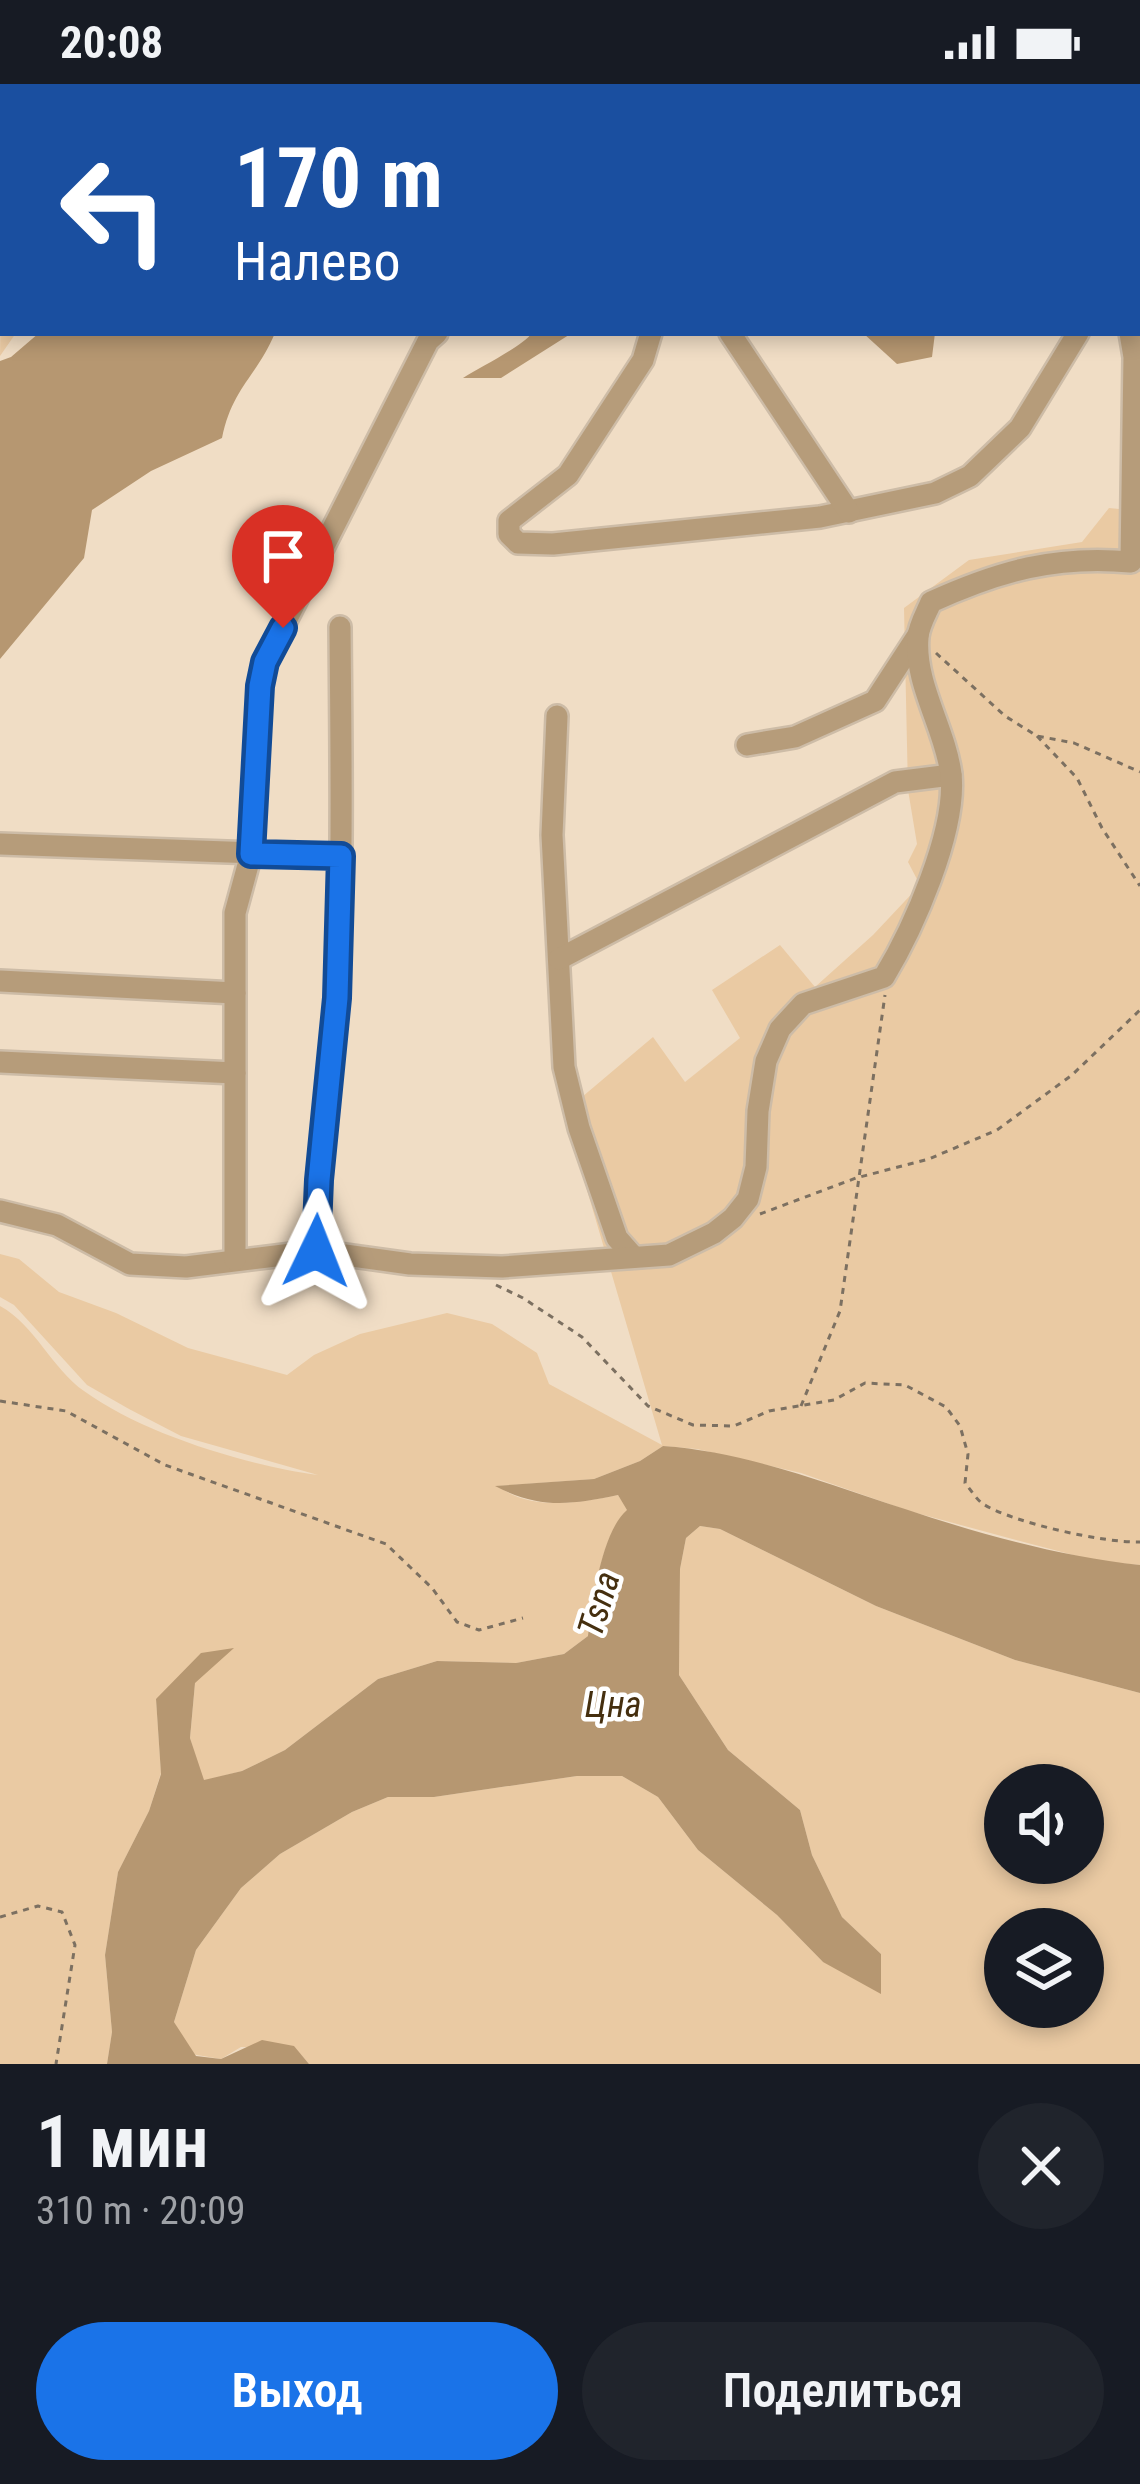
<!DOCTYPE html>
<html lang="ru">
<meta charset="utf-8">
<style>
body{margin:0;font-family:"Roboto Condensed",sans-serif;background:#20242c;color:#f1f3f6;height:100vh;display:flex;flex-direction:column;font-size:45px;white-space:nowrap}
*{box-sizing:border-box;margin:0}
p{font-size:39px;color:#9ea1a6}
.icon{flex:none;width:66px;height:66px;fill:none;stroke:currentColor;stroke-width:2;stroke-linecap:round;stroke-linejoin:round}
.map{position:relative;height:1980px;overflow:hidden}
.drawer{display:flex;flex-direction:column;background:#171b24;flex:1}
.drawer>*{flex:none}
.banner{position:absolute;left:0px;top:0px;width:1140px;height:252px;box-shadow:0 6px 18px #0003;background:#1a4fa0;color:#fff;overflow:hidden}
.buttons{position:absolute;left:984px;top:1680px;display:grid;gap:24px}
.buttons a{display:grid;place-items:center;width:120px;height:120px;border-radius:50%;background:#171b24;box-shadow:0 6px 18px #0003;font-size:60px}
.pin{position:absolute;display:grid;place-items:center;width:102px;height:102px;color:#fff;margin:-123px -51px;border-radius:50% 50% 50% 0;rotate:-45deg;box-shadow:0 0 12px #0007}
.pin .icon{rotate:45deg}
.me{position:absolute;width:132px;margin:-66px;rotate:2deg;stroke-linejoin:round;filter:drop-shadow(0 0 9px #0008)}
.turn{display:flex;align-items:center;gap:42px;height:252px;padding:0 36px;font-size:54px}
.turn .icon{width:156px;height:156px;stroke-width:2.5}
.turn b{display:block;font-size:84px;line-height:102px}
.round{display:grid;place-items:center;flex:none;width:126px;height:126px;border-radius:63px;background:#20242c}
.summary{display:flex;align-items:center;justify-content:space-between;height:204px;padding:0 36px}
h1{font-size:72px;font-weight:600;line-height:90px}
.primary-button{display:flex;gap:24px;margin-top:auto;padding:24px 36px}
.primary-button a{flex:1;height:138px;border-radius:72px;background:#1a73e8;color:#fff;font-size:48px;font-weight:600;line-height:138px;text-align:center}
.primary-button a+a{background:#20242c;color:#f1f3f6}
.status{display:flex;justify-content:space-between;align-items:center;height:84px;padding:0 60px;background:#171b24;direction:ltr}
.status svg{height:33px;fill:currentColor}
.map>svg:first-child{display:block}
.green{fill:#eacaa3;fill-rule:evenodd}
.water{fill:#b69771}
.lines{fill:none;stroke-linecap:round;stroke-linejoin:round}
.minor-casing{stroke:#cdbca7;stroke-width:26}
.path{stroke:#7c7061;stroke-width:3;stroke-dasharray:6 6;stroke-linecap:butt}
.minor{stroke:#b69c7a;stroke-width:21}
.route-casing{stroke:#114b97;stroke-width:30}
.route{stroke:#1a73e8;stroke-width:21}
.labels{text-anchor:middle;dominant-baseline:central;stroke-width:9;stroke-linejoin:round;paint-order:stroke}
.water-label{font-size:36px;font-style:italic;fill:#452f0f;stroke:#fff}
</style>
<div class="status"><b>20:08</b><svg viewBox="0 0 49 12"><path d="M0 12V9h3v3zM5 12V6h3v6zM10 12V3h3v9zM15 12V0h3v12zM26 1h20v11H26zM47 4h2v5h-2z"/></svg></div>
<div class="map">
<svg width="1140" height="1980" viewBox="0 0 1140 1980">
<rect width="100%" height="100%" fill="#f0ddc5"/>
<g class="green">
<path d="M78,0H807L75,3Z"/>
<path d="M3,57V249H16L0,272Z"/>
<path d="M1109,424L1140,427V1481L1096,1477L1020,1457L909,1427L801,1389L697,1365L663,1362L640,1377L594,1395L498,1402C531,1427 578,1419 618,1411L628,1426C602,1446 592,1520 588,1552L564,1570L516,1579L437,1577L378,1595L285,1666L242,1687L203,1697L190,1654L195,1599L156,1615L161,1689L149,1727L118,1788L105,1871L112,1948L107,1980H0V1222C35,1241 52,1285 84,1307C143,1350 246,1381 318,1391L181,1352L129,1325L87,1301L14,1221L0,1213V1170L19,1175L59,1208L116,1229L188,1264L287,1291L314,1271L360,1250L447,1229L492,1240L537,1269L549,1300L662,1361L587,1106L569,1024L653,953L685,998L740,954L712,906L780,861L815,903L873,851L920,801L908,778L917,760L908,706L904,524L969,476L1082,458Z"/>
<path d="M700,1442L720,1445L876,1522L1015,1576L1140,1609V1980H309L294,1963H241L221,1975L191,1970L174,1938L196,1866L241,1804L280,1770L352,1728L388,1713H434L577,1692H622L658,1713L698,1766L777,1831L823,1878L881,1870L842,1833L812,1771L800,1726L728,1666L679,1591L680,1485L686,1454ZM1005,1701H1083V1779H1005ZM1005,1845H1083V1923H1005Z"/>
</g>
<g class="water">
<path d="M39,249H275C257,292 232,304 222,354L151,387L92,426L84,474L0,575V277L11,273Z"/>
<path d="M532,249H572L501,294H463C480,283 523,262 532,249Z"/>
<path d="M863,249H935L932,273L897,280Z"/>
<path d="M663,1362C747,1368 825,1399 905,1425C980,1450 1061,1473 1140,1481V1609L1015,1576L876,1522L720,1445L700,1442L686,1454L680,1485L679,1591L728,1666L800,1726L812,1771L842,1833L881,1870V1910L823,1878L777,1831L698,1766L658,1713L622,1692H577L434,1713H388L352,1728L280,1770L241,1804L196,1866L174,1938L196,1972L221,1975L262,1956L294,1962L309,1980H107L112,1948L105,1871L118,1788L149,1727L161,1690L156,1615L201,1569L234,1564L195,1599L190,1654L204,1696L242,1687L285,1666L378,1595L437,1577L516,1579L564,1570L588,1552C592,1518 602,1447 627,1426L618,1411C570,1421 539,1425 495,1402L594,1395L640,1377Z"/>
</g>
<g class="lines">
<defs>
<g id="minor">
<path d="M558,0V3"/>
<path d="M673,0V3"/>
<path d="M1080,0V3"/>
<path d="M113,3L117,0"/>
<path d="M1099,3L1127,0"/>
<path d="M1137,87L1140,86"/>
<path d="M0,95L3,92"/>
<path d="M1137,196H1140"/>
<path d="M651,249L643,276L568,391L509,437V450L518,459L553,460L820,433L935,409L970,392L1020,344L1078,249"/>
<path d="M730,249L849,428"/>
<path d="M557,632L552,751L564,983L579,1044L617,1154L632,1171"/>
<path d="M747,661L795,653L875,617L918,551"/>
<path d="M0,760L341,772"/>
<path d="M559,875L895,698L951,691"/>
<path d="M0,897L235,909"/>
<path d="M0,978L235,989"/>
<path d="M0,1127L57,1141L130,1180L186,1183L316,1167L410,1180L502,1183L669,1171L714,1149L733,1134L748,1115L756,1083L758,1027L766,977L780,945L803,920L884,893C913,845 957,747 951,690C945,644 914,600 918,553C919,541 927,528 931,518C999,487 1056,471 1131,478L1134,273L1130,249"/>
<path d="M316,1167C319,1081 332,996 337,911C343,788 341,666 340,543"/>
<path d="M235,1176V829L251,770L260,602L265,578L428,257L437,249"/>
</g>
</defs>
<use href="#minor" class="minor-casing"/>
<g class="path">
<path d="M936,569L1005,632L1037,652L1074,659L1140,688"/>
<path d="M1037,652L1077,694L1102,744L1140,802"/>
<path d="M760,1130L856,1094L929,1075L997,1046L1072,991L1140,926"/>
<path d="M496,1201L523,1214L582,1253L648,1322L693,1341L734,1342L769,1327L834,1316L865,1299L905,1301L946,1323L960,1342L968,1370L965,1399C971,1406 976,1415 983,1420C1014,1439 1104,1459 1140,1458"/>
<path d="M0,1317L66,1327L165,1381L386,1460L432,1504L457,1538L479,1546L523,1534"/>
<path d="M801,1322L840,1227L885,911"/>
<path d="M0,1833L38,1822L62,1828L75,1861L56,1980"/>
</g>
<use href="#minor" class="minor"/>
</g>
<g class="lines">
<defs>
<path id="route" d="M283,544L265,578L260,602L251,770L341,772L337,914L319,1096L316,1167"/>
</defs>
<use href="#route" class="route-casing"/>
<use href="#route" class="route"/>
</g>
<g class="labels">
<g class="water-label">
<text transform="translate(599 1520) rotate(-73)">Tsna</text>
<text x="613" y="1621">Цна</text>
</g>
</g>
</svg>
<div class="buttons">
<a><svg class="icon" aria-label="sound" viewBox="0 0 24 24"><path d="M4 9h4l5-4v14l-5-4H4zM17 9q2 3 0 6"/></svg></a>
<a><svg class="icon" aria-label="layers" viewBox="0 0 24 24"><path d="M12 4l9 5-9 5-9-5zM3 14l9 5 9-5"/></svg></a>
</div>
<div class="pin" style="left:283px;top:544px;background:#d93025"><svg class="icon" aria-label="arrive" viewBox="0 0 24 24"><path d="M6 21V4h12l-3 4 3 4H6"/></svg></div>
<svg class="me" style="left:316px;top:1167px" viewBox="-20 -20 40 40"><path d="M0-17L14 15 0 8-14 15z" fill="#1a73e8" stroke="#fff" stroke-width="4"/></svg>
<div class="banner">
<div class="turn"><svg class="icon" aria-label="left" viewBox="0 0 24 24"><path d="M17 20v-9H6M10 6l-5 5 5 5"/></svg><div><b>170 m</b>Налево</div></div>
</div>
</div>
<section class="drawer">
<div class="summary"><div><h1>1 мин</h1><p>310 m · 20:09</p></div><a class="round"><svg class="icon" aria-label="close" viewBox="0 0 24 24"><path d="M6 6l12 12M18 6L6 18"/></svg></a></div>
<div class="primary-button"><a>Выход</a><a>Поделиться</a></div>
</section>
